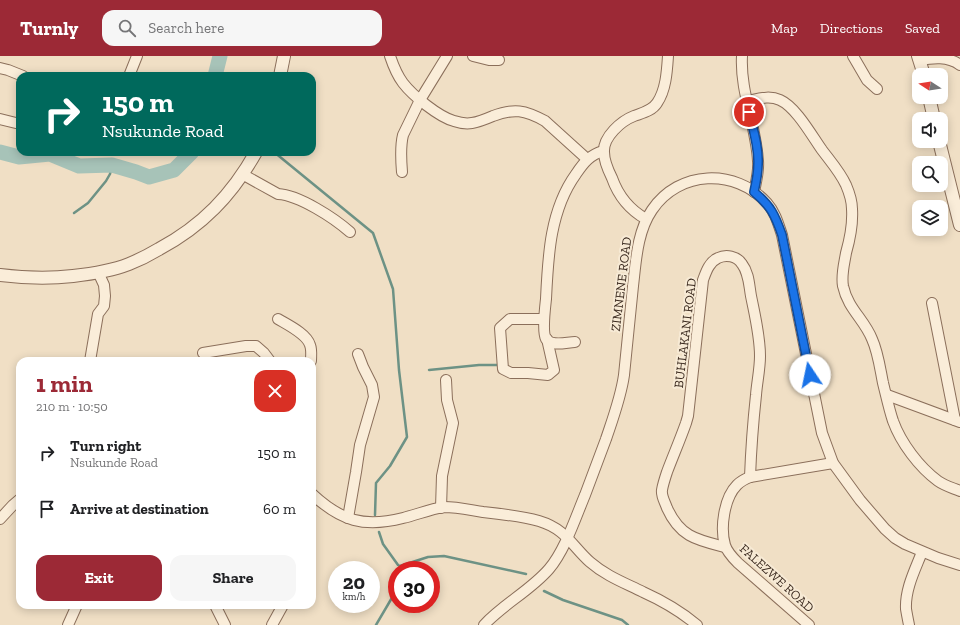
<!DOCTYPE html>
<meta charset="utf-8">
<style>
body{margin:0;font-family:"Zilla Slab",serif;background:#f6f6f6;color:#202124;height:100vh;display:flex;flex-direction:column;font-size:15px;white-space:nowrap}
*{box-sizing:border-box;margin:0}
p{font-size:13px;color:#757577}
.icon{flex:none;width:22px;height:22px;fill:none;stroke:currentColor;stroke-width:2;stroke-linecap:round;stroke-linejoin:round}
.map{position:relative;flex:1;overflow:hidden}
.sheet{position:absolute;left:16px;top:301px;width:300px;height:252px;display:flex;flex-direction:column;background:#fff;border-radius:12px;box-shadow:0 2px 10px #0003}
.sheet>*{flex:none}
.top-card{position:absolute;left:16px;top:16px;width:300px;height:84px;border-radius:12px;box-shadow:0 2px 10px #0003;background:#00695c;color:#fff;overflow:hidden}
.needle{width:26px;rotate:282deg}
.tools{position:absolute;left:912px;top:12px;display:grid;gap:8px}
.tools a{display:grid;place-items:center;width:36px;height:36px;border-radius:8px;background:#fff;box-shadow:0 2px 10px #0003;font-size:20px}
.speed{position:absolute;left:328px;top:505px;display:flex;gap:8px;font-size:20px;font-weight:700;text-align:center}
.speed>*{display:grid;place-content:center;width:52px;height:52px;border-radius:50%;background:#fff;box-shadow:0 2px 10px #0003;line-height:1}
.speed small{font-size:10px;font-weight:400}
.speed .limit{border:6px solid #d22;background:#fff;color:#111}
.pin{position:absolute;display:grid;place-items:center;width:34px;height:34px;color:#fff;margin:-17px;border:2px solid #fff;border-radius:50%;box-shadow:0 1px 4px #0007}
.me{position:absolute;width:44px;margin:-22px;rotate:349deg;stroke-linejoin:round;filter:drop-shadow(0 0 3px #0008)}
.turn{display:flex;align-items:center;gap:14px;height:84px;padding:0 20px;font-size:18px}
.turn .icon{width:52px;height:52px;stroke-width:2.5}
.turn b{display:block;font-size:28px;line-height:34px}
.round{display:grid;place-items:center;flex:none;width:42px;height:42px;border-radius:12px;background:#f6f6f6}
.summary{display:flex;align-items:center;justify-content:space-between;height:68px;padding:0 20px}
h1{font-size:24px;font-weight:700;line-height:30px;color:#9c2936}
.button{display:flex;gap:8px;margin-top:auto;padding:8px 20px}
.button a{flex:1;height:46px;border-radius:12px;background:#9c2936;color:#fff;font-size:16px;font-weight:700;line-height:46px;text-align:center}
.button a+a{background:#f6f6f6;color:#202124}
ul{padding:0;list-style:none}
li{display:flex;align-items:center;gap:12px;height:56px;padding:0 20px}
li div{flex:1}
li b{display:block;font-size:15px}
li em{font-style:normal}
header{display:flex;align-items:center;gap:24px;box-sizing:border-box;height:56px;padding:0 20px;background:#9c2936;color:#fff}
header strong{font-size:19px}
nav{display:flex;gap:22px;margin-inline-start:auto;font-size:14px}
.search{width:280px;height:36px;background:#f6f6f6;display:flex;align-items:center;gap:10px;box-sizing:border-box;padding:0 14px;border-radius:12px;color:#757577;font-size:15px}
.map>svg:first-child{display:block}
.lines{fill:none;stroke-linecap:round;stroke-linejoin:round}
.stream{stroke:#6d9285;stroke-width:2.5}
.river{stroke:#a7c3b8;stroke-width:15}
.minor-casing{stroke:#8b6f5b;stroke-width:12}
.tertiary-casing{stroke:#8b6f5b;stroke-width:14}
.minor{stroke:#faedd9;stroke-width:10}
.tertiary{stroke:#faedd9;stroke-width:12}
.route-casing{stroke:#114b97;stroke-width:10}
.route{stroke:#1a73e8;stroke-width:7}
.labels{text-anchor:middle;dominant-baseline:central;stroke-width:4;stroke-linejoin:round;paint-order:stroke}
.street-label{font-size:13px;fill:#3b2a1f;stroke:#f7ead5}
</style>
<header>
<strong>Turnly</strong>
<div class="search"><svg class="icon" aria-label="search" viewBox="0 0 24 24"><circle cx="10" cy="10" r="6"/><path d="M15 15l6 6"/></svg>Search here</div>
<nav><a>Map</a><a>Directions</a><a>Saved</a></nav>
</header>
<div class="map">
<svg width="960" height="569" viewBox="0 0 960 569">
<rect width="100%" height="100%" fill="#f0dfc5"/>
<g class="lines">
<g class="stream">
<path d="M274,96L373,177L393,233L399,314L407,381L390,410L376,427L375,459"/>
<path d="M74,157L88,147L106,125L110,118L112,109"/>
<path d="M429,314L479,309H498"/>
<path d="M379,476L383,488L398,509L400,510L428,501L444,500L526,518"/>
<path d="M544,535L563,544L622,564L628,569"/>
<path d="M376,569L393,540L397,523"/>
</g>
<g class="river">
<path d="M215,20L220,0"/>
<path d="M0,96L19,101L50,98L79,110L112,109L136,116L149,121L174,114L192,96"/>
</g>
<defs>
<g id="minor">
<path d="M390,0C393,9 397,19 403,27C413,40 439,61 454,65C460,67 466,68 472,67C479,66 486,63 493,60C514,52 525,54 545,65L587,103"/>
<path d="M473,0L489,4H499"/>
<path d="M742,0C740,36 756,69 758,105C759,115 756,126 754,136"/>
<path d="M853,0L867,24L877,33"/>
<path d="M919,4C933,2 948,0 960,9"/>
<path d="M0,12L8,14L23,20"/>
<path d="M129,20L137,0"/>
<path d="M747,45C758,43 769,39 780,44C796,51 812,80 822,94C831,106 840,116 846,129C849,136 852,145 852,153C853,168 850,183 846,197C844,209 841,219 843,230C848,253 864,263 872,283C878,296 880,312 883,327C886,339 889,353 893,365C901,387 919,411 938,425C945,430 953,432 960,435"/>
<path d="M0,63L20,68"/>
<path d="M402,116C401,104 400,91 403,79L420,44L447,0"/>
<path d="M242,118L278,138C299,139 334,162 350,176"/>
<path d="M646,163C630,154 618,139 612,122C608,114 604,105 604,96C603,81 621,65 634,60C642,57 652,55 657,47C666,34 667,15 668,0"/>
<path d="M932,247L955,364"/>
<path d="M278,263C288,269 307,278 310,289C312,294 311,300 311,305"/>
<path d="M544,263H510L500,272L503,313L511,317H528L548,319L554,314L547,283"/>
<path d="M575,286C567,286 552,291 546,283C542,276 545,252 546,243C548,200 550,154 576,118C584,106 590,99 603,95"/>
<path d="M203,297L246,290H256L264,297L270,305"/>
<path d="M90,305L98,258L104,250L105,240L104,229L98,216"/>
<path d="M887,339L960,366"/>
<path d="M312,438C341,465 364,472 403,462C416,459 430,453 444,451C457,451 470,454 483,456C502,458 521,460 539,465C566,473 572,490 590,506C606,520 625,527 643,536C663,545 679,554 697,569"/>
<path d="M441,452L442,420L453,367L447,344L446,324"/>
<path d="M348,462L356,416L360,389L374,341L372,329L363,311L358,298"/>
<path d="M0,463L13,449L20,443"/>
<path d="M725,491C697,484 680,481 667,452C665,446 661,440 662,434C663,428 665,422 667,416C673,400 680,384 686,367L688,360L703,224C706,216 709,206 718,202C726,198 737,200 742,208C749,217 749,229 751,240C755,260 760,280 760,300C760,313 757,326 756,339C753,367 751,394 750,421"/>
<path d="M215,549L225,569"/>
<path d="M68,569L77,549"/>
<path d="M272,569L283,549"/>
<path d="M484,569C503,548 530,535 549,513C565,494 575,463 585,439C592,420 599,402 606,383C613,362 621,341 624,319C627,289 630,260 633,230C636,205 637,176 652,154C679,114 735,112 767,147C775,156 778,167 782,179L822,377L833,407L860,444L885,473L895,482L905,488L938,502L960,509"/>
<path d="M809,569L738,507C733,502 727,496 725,489C720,472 724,442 737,429C741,425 745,423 750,421L833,407"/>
<path d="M909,569C908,564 907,559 906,553C905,533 915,514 922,496"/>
</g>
<g id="tertiary">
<path d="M918,0L924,19"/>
<path d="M280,20L284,0"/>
<path d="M929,41L934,63"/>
<path d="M939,85L960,169"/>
<path d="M0,219C24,222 48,223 73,220C91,218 111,215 129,208C139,204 149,199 159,193C202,170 232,139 256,96"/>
</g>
</defs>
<use href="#minor" class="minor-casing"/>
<use href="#tertiary" class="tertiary-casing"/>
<use href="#minor" class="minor"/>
<use href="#tertiary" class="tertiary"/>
</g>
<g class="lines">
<defs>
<path id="route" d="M749,56C753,73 759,91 758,108C758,118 756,127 754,136C771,150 775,159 782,179L810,319"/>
</defs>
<use href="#route" class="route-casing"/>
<use href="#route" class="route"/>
</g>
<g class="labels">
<g class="street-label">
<text transform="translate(621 228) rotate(-83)">ZIMNENE ROAD</text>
<text transform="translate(685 277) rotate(-83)">BUHLAKANI ROAD</text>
<text transform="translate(777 522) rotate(42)">FALEZWE ROAD</text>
</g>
</g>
</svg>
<div class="tools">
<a><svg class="needle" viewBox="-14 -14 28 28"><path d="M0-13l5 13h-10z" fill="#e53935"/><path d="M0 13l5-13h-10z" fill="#757577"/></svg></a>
<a><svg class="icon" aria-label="sound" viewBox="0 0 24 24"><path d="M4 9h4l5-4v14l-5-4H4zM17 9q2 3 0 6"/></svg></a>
<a><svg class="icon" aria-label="search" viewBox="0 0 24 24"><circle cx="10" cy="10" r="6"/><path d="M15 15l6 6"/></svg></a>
<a><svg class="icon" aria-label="layers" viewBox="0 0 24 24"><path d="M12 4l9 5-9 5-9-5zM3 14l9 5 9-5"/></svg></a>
</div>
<div class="speed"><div>20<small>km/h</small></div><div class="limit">30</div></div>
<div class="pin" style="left:749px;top:56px;background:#d93025"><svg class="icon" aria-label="arrive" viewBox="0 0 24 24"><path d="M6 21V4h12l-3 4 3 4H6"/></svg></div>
<svg class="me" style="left:810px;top:319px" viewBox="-20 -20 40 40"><circle r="19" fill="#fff"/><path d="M0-13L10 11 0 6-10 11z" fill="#1a73e8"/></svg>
<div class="top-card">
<div class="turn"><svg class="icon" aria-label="right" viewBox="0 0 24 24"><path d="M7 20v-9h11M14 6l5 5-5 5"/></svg><div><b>150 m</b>Nsukunde Road</div></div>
</div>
<section class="sheet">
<div class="summary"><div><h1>1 min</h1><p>210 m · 10:50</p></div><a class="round" style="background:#d93025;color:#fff"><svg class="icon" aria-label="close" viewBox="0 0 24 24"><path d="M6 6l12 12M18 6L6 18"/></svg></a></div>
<ul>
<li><svg class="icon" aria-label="right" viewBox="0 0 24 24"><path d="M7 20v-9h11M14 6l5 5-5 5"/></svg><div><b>Turn right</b><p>Nsukunde Road</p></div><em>150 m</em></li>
<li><svg class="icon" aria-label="arrive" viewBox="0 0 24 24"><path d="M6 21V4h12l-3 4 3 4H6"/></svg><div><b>Arrive at destination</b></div><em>60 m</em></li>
</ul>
<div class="button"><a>Exit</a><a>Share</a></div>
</section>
</div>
